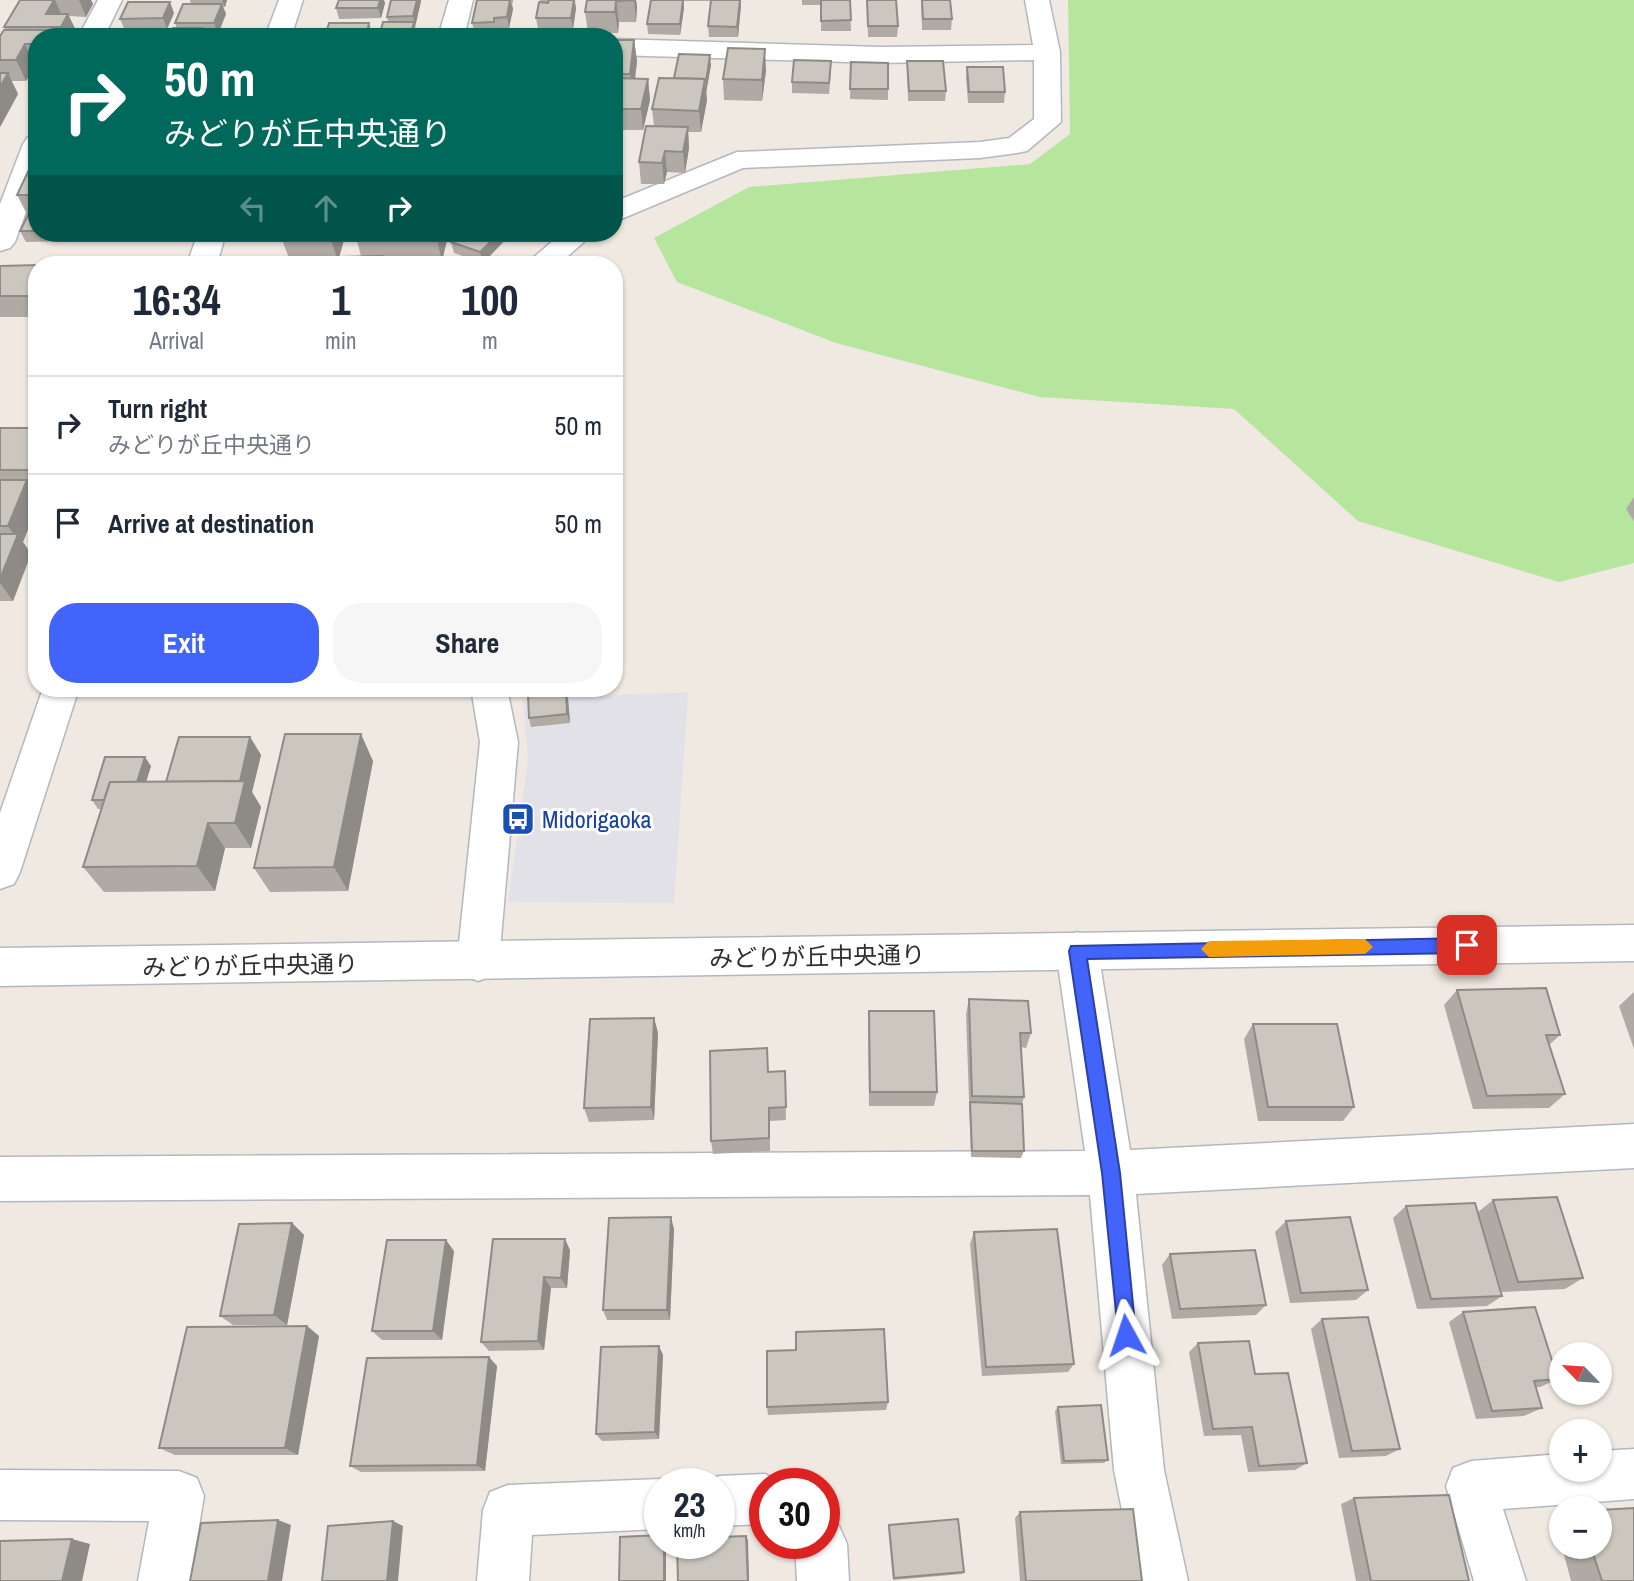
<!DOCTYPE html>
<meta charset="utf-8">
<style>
body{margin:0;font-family:"Archivo Narrow","Noto Sans JP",sans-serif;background:#f6f6f7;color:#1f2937;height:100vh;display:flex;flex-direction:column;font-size:26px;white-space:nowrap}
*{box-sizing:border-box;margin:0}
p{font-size:23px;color:#747a83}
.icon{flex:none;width:38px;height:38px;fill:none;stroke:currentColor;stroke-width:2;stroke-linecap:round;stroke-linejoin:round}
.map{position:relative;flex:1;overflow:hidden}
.sheet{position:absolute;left:28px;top:256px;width:595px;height:441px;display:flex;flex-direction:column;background:#fff;border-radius:28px;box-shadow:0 2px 5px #0004}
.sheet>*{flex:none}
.guide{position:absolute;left:28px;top:28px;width:595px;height:214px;border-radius:28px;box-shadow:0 2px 5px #0004;background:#00695c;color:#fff;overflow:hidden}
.needle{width:46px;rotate:295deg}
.tools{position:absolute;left:1549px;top:1342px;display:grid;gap:14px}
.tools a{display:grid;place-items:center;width:63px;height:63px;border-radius:50%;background:#fff;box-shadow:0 2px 5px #0004;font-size:35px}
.speed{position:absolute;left:644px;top:1468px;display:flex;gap:14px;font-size:35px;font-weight:700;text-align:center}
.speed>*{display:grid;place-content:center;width:91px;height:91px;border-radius:50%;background:#fff;box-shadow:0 2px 5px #0004;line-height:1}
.speed small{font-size:18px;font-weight:400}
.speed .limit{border:10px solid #d22;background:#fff;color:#111}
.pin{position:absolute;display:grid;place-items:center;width:60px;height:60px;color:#fff;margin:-30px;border-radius:14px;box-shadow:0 4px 10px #0006}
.me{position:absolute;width:77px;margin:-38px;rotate:355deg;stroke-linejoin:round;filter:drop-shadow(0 0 5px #0008)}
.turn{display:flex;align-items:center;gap:24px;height:147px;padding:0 21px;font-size:32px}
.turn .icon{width:91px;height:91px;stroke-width:2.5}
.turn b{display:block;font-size:49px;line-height:60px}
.lanes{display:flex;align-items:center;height:66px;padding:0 21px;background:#0003;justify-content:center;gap:35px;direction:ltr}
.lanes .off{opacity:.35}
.eta{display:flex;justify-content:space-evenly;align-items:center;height:119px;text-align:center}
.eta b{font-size:42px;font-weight:700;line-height:49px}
.cta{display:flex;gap:14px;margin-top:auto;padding:14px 21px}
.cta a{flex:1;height:80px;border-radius:28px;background:#4264fb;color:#fff;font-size:28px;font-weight:700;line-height:80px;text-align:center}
.cta a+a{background:#f6f6f7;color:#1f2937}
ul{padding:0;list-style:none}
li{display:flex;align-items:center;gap:21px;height:98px;padding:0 21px;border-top:2px solid #e0e1e3}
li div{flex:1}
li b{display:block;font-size:26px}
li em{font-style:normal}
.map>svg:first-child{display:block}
.industrial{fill:#e3e1e8}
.green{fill:#b6e59e}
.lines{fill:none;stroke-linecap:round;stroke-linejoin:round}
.minor-casing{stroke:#b4b7c1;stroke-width:3}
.tertiary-casing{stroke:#b4b7c1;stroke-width:3}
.minor{fill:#fff;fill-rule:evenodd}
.tertiary{fill:#fff;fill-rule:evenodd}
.wall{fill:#afaba4}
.shaded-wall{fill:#8e8b86}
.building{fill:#cbc7bf;stroke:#8e8b86;stroke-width:2}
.route{fill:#4264fb;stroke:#2b41a3;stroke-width:2}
.slow{fill:#f59e0b}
.labels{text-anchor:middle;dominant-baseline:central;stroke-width:6;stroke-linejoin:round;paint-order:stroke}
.transit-label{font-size:24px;fill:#164399;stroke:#fff;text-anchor:start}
.street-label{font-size:24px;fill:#2e2e2e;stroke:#fff}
</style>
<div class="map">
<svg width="1634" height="1581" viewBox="0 0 1634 1581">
<rect width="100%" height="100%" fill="#efe9e1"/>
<path class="industrial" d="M688,692L674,903L508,902L528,760L523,699Z"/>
<path class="green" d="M1068,0H1634V563L1559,582L1358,521L1234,409L1040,397L836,343L677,282L654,238L749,187L1030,164L1070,134Z"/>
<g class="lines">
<defs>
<g id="minor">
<path d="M98,0H122L104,37H78Z"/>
<path d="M449,0H473L464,37H438Z"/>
<path d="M1025,0H1049L1060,52L1061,122L1027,151L1017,153L980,158L743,168L614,222V202L737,152L980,142L1009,138L1034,119V60L881,63L614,55V39L881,47L1033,45Z"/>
<path d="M37,136V182L15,242L10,248L0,251V204L23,144L27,138Z"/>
<path d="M562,233H594L559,264H526Z"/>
<path d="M471,688H507L518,742L499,962L493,975L478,981L463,975L457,962L480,742Z"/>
<path d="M1077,932L1092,938L1098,951L1130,1150L1634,1124V1168L1136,1194L1164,1470L1188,1581H1136L1114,1470L1090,1195L0,1201V1157L1085,1151L1056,951L1062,938Z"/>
<path d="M1634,1449V1499L1503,1509L1526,1581H1474L1446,1486L1453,1468L1471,1461L1561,1454V1470H1600V1451Z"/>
<path d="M0,1470L179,1471L197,1478L204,1496L190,1581H138L149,1521L0,1520Z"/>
<path d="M765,1474L784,1484H765V1524L719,1526V1484L701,1483L719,1476Z"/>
<path d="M660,1479L673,1484H660V1529L532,1535L529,1581H477L483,1510L490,1492L508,1485Z"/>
<path d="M824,1520L839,1526L847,1544L849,1581H797L795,1544H824Z"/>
</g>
<g id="tertiary">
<path d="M279,0H303L291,37H265Z"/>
<path d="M198,233H226L217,264H187Z"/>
<path d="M43,688H79L20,872L14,884L0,889V813Z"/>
<path d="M1634,925V961L0,986V948Z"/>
</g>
</defs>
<use href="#minor" class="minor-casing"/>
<use href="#tertiary" class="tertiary-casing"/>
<use href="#minor" class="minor"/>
<use href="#tertiary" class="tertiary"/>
</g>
<g class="wall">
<path d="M20,0H91L93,4L86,17L69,16L78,35L77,37H37V65H35L26,81H11L18,94L0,127V36L6,30L4,27Z"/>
<path d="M190,0H227L225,7H223L226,14L218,34H204L205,37H169L177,28L175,23L191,4Z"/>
<path d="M477,0H513V3H512L513,9L509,28H496V33H475L472,23Z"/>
<path d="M540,0H575L576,8L573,29H538L536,18L540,3Z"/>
<path d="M587,0H636L637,7L636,22H619L618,33H588L585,12Z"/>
<path d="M644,0H741L738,37H709L708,26L711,1H684V8L680,35L648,34L647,24L651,0Z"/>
<path d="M802,0H850L851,31H821V5H802Z"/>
<path d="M867,0L898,26L897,37H868Z"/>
<path d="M921,0L952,19L951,30H922Z"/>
<path d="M421,1L415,27L416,32L415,37H379L388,22L387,17Z"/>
<path d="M385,3L381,18L339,19L336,8Z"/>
<path d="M174,13L167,29L125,30L120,19Z"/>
<path d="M614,40H634L637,61L635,79H648L650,100L643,130H623L622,122H614Z"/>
<path d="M907,61L946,91L945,101H908Z"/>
<path d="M851,62L888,89V100L850,99Z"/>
<path d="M711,65L706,93L707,100L701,132H688L689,148L685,173L667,172L664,184H641L639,162L654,126L652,109L674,78Z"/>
<path d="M967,67L1005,92L1004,103H968L966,77Z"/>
<path d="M766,70L762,101L724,100L723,79Z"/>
<path d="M831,71L829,94L792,93V82Z"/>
<path d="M37,159V233H80L76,241L26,242L20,231L28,216L17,195Z"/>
<path d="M346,233L338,261H305L306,264L289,258L282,240Z"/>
<path d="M359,233L447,240L442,261L385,262L361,256L357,241Z"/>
<path d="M512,233L483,263L454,253L451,242Z"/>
<path d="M37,265V317H0V266Z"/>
<path d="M0,428H37V490H33L37,496V507L23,542L31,554L13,601H0Z"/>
<path d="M1634,497V521L1626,509Z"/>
<path d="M566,690L568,699L570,723L531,727L529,718Z"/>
<path d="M250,737L261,755L252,792L261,807L251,848H225L215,891L104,892L83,867L102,809H98L92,800L151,766L146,782H166Z"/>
<path d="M373,761L348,891L270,892L254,868Z"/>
<path d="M1457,990L1560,1035L1549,1045L1565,1094L1549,1108L1473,1109L1444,1005Z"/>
<path d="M1634,992V1049L1619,1006Z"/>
<path d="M969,999L1031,1033L1026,1048L1021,1047L1024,1097L1022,1104L1024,1151L1021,1158L971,1157L966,1014Z"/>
<path d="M869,1011L937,1092L934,1106H869L868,1026Z"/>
<path d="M654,1018L658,1033L654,1120L589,1122L584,1108Z"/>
<path d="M1253,1024L1354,1107L1343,1121H1258L1244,1039Z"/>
<path d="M785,1071L786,1120L770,1121V1151L713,1154L711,1141L768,1072Z"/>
<path d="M1493,1200L1583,1278L1565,1289L1502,1292L1478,1212Z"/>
<path d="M1406,1206L1502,1296L1487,1306L1417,1309L1393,1218Z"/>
<path d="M1286,1221L1368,1290L1356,1300L1290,1303L1275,1232Z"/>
<path d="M292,1223L304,1235L287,1325H233L220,1316Z"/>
<path d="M674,1229L670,1320H607L603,1310Z"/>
<path d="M974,1232L1074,1364L1068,1372L982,1376L970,1244Z"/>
<path d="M570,1250L567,1288H551L544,1350L489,1351L481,1342Z"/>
<path d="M454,1251L442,1340H382L372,1331Z"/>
<path d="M1170,1254L1266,1305L1256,1315L1172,1319L1162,1265Z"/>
<path d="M1463,1312L1558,1379L1540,1387H1535L1542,1408L1524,1416L1476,1419L1449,1322Z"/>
<path d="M1322,1319L1400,1449L1386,1456L1339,1458L1311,1329Z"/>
<path d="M307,1326L319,1336L298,1455H175L159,1448Z"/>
<path d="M1198,1343L1255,1374L1307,1463L1295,1470L1248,1472L1241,1435L1204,1436L1189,1352Z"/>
<path d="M663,1355L659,1439L602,1441L596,1434Z"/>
<path d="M497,1366L485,1471L361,1472L350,1466Z"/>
<path d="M888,1402L886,1410L768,1415L767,1407Z"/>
<path d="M1058,1407L1108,1460L1104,1463L1061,1464L1055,1411Z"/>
<path d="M1354,1498L1469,1581H1356L1341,1504Z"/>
<path d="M1020,1512L1142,1581H1020L1015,1518Z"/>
<path d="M1561,1517V1545L1553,1519Z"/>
<path d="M889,1525L964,1572L962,1574L893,1580L888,1528Z"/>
<path d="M1562,1547H1600L1634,1581H1571Z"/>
</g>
<g class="shaded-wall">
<path d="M54,0H55L64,20L46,14Z"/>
<path d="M79,0H91L93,4L86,17Z"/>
<path d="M222,0H227L225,7Z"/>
<path d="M380,0H384L385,3L381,18L378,8Z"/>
<path d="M417,0H421V1L415,27L413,16Z"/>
<path d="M510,0L513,9L509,28L507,17Z"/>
<path d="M574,0L576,8L573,29L571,18Z"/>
<path d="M634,0H636L637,7L636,22Z"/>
<path d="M683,0L684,8L680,35V24Z"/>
<path d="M740,0L741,6L738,37L737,27Z"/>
<path d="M616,1L619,22L618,33L615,12Z"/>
<path d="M170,2L174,13L167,29L163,18Z"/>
<path d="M222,4L226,14L218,34L214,23Z"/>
<path d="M68,14L78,35L77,37H65L61,27Z"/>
<path d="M414,22L416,32L415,37H410Z"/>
<path d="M369,23L372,33L371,37H366Z"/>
<path d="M202,28L205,37H198Z"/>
<path d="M49,30L52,37H45Z"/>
<path d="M634,40L637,61L633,95L630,74Z"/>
<path d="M25,44L35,65L26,81L16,60Z"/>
<path d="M765,49L766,70L762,101V80Z"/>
<path d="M710,55L711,65L706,93V82Z"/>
<path d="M8,73L18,94L0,127V87Z"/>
<path d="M648,79L650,100L643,130L641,109Z"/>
<path d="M705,79L707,100L701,132L699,111Z"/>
<path d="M688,127L689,148L685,173L683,152Z"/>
<path d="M620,131L621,141L616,163L615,152Z"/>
<path d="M665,151L667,172L664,184L662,163Z"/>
<path d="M72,233H80L76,241Z"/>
<path d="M333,233H346L338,261L331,240Z"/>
<path d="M438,233H445L447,240L442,261L437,240Z"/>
<path d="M500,233H512L483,263L480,252Z"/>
<path d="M37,455V480L31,470Z"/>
<path d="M27,480L37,496V507L23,542L31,554L13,601L0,583V579L16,538L8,526Z"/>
<path d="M566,690L568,699L570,723L567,714Z"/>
<path d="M361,734L373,761L348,891L334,867Z"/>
<path d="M250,737L261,755L252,792L261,807L251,848L235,823L237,789Z"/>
<path d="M145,757L151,766L138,808L132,799Z"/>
<path d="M208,823L225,848L215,891L197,866Z"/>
<path d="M654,1018L658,1033L654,1120L651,1107Z"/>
<path d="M671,1217L674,1229L670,1320L667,1310Z"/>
<path d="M292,1223L304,1235L287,1325L274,1315Z"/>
<path d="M565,1239L570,1250L567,1288L561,1278Z"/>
<path d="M446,1240L454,1251L442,1340L433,1331Z"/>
<path d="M544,1277L551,1288L544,1350L538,1341Z"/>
<path d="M307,1326L319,1336L298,1455L285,1448Z"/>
<path d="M659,1346L663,1355L659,1439L655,1432Z"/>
<path d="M489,1357L497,1366L485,1471L477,1465Z"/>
<path d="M278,1520L291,1525L282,1581H268Z"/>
<path d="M393,1521L403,1526L398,1581H387Z"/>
<path d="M746,1536L748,1540L749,1581H748Z"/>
<path d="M72,1539L90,1544L82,1581H62Z"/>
<rect x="664" y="1544" width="2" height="37"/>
</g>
<g class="building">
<path d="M20,0H54L46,14H68L61,27H4Z"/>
<path d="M339,0H380L378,8H336Z"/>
<path d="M391,0H417L413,16L387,17Z"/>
<path d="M477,0H510L507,17L494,18V22L472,23Z"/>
<path d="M549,0H574L571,18H536L539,2L548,3Z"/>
<path d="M587,0H634L616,1L615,12H585Z"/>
<path d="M651,0H683L680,24H647Z"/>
<path d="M711,0H740L737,27L708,26Z"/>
<path d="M821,0H850L851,20L821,21Z"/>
<path d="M867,0H896L898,26H868Z"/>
<path d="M922,0H950L952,19H923Z"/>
<path d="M128,2H170L163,18L120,19Z"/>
<path d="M183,4H222L214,23H175Z"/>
<path d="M383,22H414L410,37H379Z"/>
<path d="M329,23H369L366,37H325Z"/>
<path d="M173,28H202L198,37H169Z"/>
<path d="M4,30H49L45,37H37V44H25L16,60H0V36Z"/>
<path d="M150,30L147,37H115L117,31Z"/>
<path d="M614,40H634L630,74H614Z"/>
<path d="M728,48L765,49L762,80L723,79Z"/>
<path d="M679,54L710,55L706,82L705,79L674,78Z"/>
<path d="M794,60L831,61L829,83L792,82Z"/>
<path d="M907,61H943L946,91H909Z"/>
<path d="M851,62L888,63V89H850Z"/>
<path d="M967,67H1003L1005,92H969Z"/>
<path d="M0,73H8L0,87Z"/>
<path d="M614,78L648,79L641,109H620L622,101H614Z"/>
<path d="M659,78L705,79L699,111L652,109Z"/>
<path d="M646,126L688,127L683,152L665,151L662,163L639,162Z"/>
<path d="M614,130L620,131L615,152H614Z"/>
<path d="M34,159H37V195H17Z"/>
<path d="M29,213H37V231H20Z"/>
<path d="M285,233H333L331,240H282Z"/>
<path d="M359,233H438L437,240L357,241Z"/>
<path d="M461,233H500L480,252L451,242Z"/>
<path d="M383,256L382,264H340L342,257Z"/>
<path d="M256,258H303L302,264H254Z"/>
<path d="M37,265V296H0V266Z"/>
<path d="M0,428H37V455L31,470H0Z"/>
<path d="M0,480H27L8,526H0Z"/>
<path d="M0,534H18L0,579Z"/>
<path d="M566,690L567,714L529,718L528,694Z"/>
<path d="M285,734H361L334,867L254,868Z"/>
<path d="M179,737H250L240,781L166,782Z"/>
<path d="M105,757H145L137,782H110L104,800H92Z"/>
<path d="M245,781L235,823H208L197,866L83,867L110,782Z"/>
<path d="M1546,988L1560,1035H1546L1565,1094L1487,1096L1457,990Z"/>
<path d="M969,999L1028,1001L1031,1033H1020L1024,1097L972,1096Z"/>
<path d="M869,1011H934L937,1092H870Z"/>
<path d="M654,1018L651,1107L584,1108L590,1019Z"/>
<path d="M1253,1024H1337L1354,1107H1268Z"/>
<path d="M767,1048L768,1072L785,1071L786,1107L769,1108V1138L711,1141L710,1051Z"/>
<path d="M970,1102L1022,1104L1024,1151H972Z"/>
<path d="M1557,1197L1583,1278L1518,1282L1493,1200Z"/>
<path d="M1475,1203L1502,1296L1431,1299L1406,1206Z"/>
<path d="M671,1217L667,1310H603L609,1218Z"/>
<path d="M1350,1217L1368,1290L1301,1293L1286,1221Z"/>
<path d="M292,1223L274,1315L220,1316L239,1224Z"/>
<path d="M1057,1229L1074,1364L986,1367L974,1232Z"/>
<path d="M493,1239H565L561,1278L544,1277L538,1341L481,1342Z"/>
<path d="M387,1240H446L433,1331H372Z"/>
<path d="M1255,1250L1266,1305L1180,1309L1170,1254Z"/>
<path d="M1535,1307L1558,1379L1534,1381L1542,1408L1492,1411L1463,1312Z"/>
<path d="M1368,1317L1400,1449L1352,1451L1322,1319Z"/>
<path d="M307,1326L285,1448H159L187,1327Z"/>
<path d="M884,1329L888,1402L767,1407V1351L796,1350V1332Z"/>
<path d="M1249,1341L1255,1374L1288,1373L1307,1463L1259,1466L1252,1427L1213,1429L1198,1343Z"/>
<path d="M659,1346L655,1432L596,1434L601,1347Z"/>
<path d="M489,1357L477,1465L350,1466L367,1358Z"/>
<path d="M1101,1405L1108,1460L1064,1461L1058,1407Z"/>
<path d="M1449,1495L1469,1581H1371L1354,1498Z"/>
<path d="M1634,1508V1581H1602L1591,1547H1600V1510Z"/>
<path d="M1133,1509L1142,1581H1026L1020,1512Z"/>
<path d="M958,1519L964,1572L894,1578L889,1525Z"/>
<path d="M278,1520L268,1581H190L201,1523Z"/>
<path d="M393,1521L387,1581H322L328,1526Z"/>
<path d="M660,1535V1544H664V1581H619L620,1537Z"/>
<path d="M746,1536L748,1581H678L677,1544H719V1537Z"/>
<path d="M72,1539L62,1581H0V1541Z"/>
</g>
<path class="route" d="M1467,938L1475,945L1467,953L1087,959L1120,1173L1136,1335L1133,1342L1126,1345L1119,1342L1102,1173L1069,951L1071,946Z"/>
<path class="slow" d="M1365,939L1373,947L1365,954L1209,957L1201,949L1209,941Z"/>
<defs>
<symbol id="bus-square" viewBox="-11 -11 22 22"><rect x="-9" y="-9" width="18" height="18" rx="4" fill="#1a4fb4" stroke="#fff"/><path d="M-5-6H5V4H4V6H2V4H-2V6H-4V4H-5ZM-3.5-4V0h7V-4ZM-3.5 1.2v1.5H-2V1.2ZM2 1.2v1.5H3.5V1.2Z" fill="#fff"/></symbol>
</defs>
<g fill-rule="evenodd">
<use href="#bus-square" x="499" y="800" width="38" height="38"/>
</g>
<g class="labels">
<g class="transit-label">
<text x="542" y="819">Midorigaoka</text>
</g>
<g class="street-label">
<text transform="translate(817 956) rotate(-1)">みどりが丘中央通り</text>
<text transform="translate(250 965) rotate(-1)">みどりが丘中央通り</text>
</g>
</g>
</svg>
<div class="tools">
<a><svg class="needle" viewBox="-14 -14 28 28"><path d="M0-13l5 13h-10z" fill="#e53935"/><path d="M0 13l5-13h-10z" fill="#747a83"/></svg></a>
<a>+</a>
<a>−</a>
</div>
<div class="speed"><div>23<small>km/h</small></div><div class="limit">30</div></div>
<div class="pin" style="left:1467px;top:945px;background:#d93025"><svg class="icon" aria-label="arrive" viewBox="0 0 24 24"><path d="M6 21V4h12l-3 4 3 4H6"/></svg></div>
<svg class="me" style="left:1126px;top:1335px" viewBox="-20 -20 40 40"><path d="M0-17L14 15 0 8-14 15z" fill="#4264fb" stroke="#fff" stroke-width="4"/></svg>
<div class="guide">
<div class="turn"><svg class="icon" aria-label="right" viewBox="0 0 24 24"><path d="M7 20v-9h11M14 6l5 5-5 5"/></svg><div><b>50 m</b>みどりが丘中央通り</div></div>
<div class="lanes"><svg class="icon off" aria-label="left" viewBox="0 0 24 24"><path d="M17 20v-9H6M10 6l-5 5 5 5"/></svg><svg class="icon off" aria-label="ahead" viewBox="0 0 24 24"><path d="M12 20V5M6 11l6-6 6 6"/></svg><svg class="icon" aria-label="right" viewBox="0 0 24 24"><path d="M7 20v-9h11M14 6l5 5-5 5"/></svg></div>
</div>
<section class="sheet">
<div class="eta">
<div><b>16:34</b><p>Arrival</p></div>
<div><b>1</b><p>min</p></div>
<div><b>100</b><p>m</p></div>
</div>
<ul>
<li><svg class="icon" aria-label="right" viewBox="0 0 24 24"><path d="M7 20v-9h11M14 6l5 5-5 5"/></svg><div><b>Turn right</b><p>みどりが丘中央通り</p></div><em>50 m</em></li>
<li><svg class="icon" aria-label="arrive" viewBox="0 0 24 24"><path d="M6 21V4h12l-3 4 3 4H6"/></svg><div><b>Arrive at destination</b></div><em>50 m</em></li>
</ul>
<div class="cta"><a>Exit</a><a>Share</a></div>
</section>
</div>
